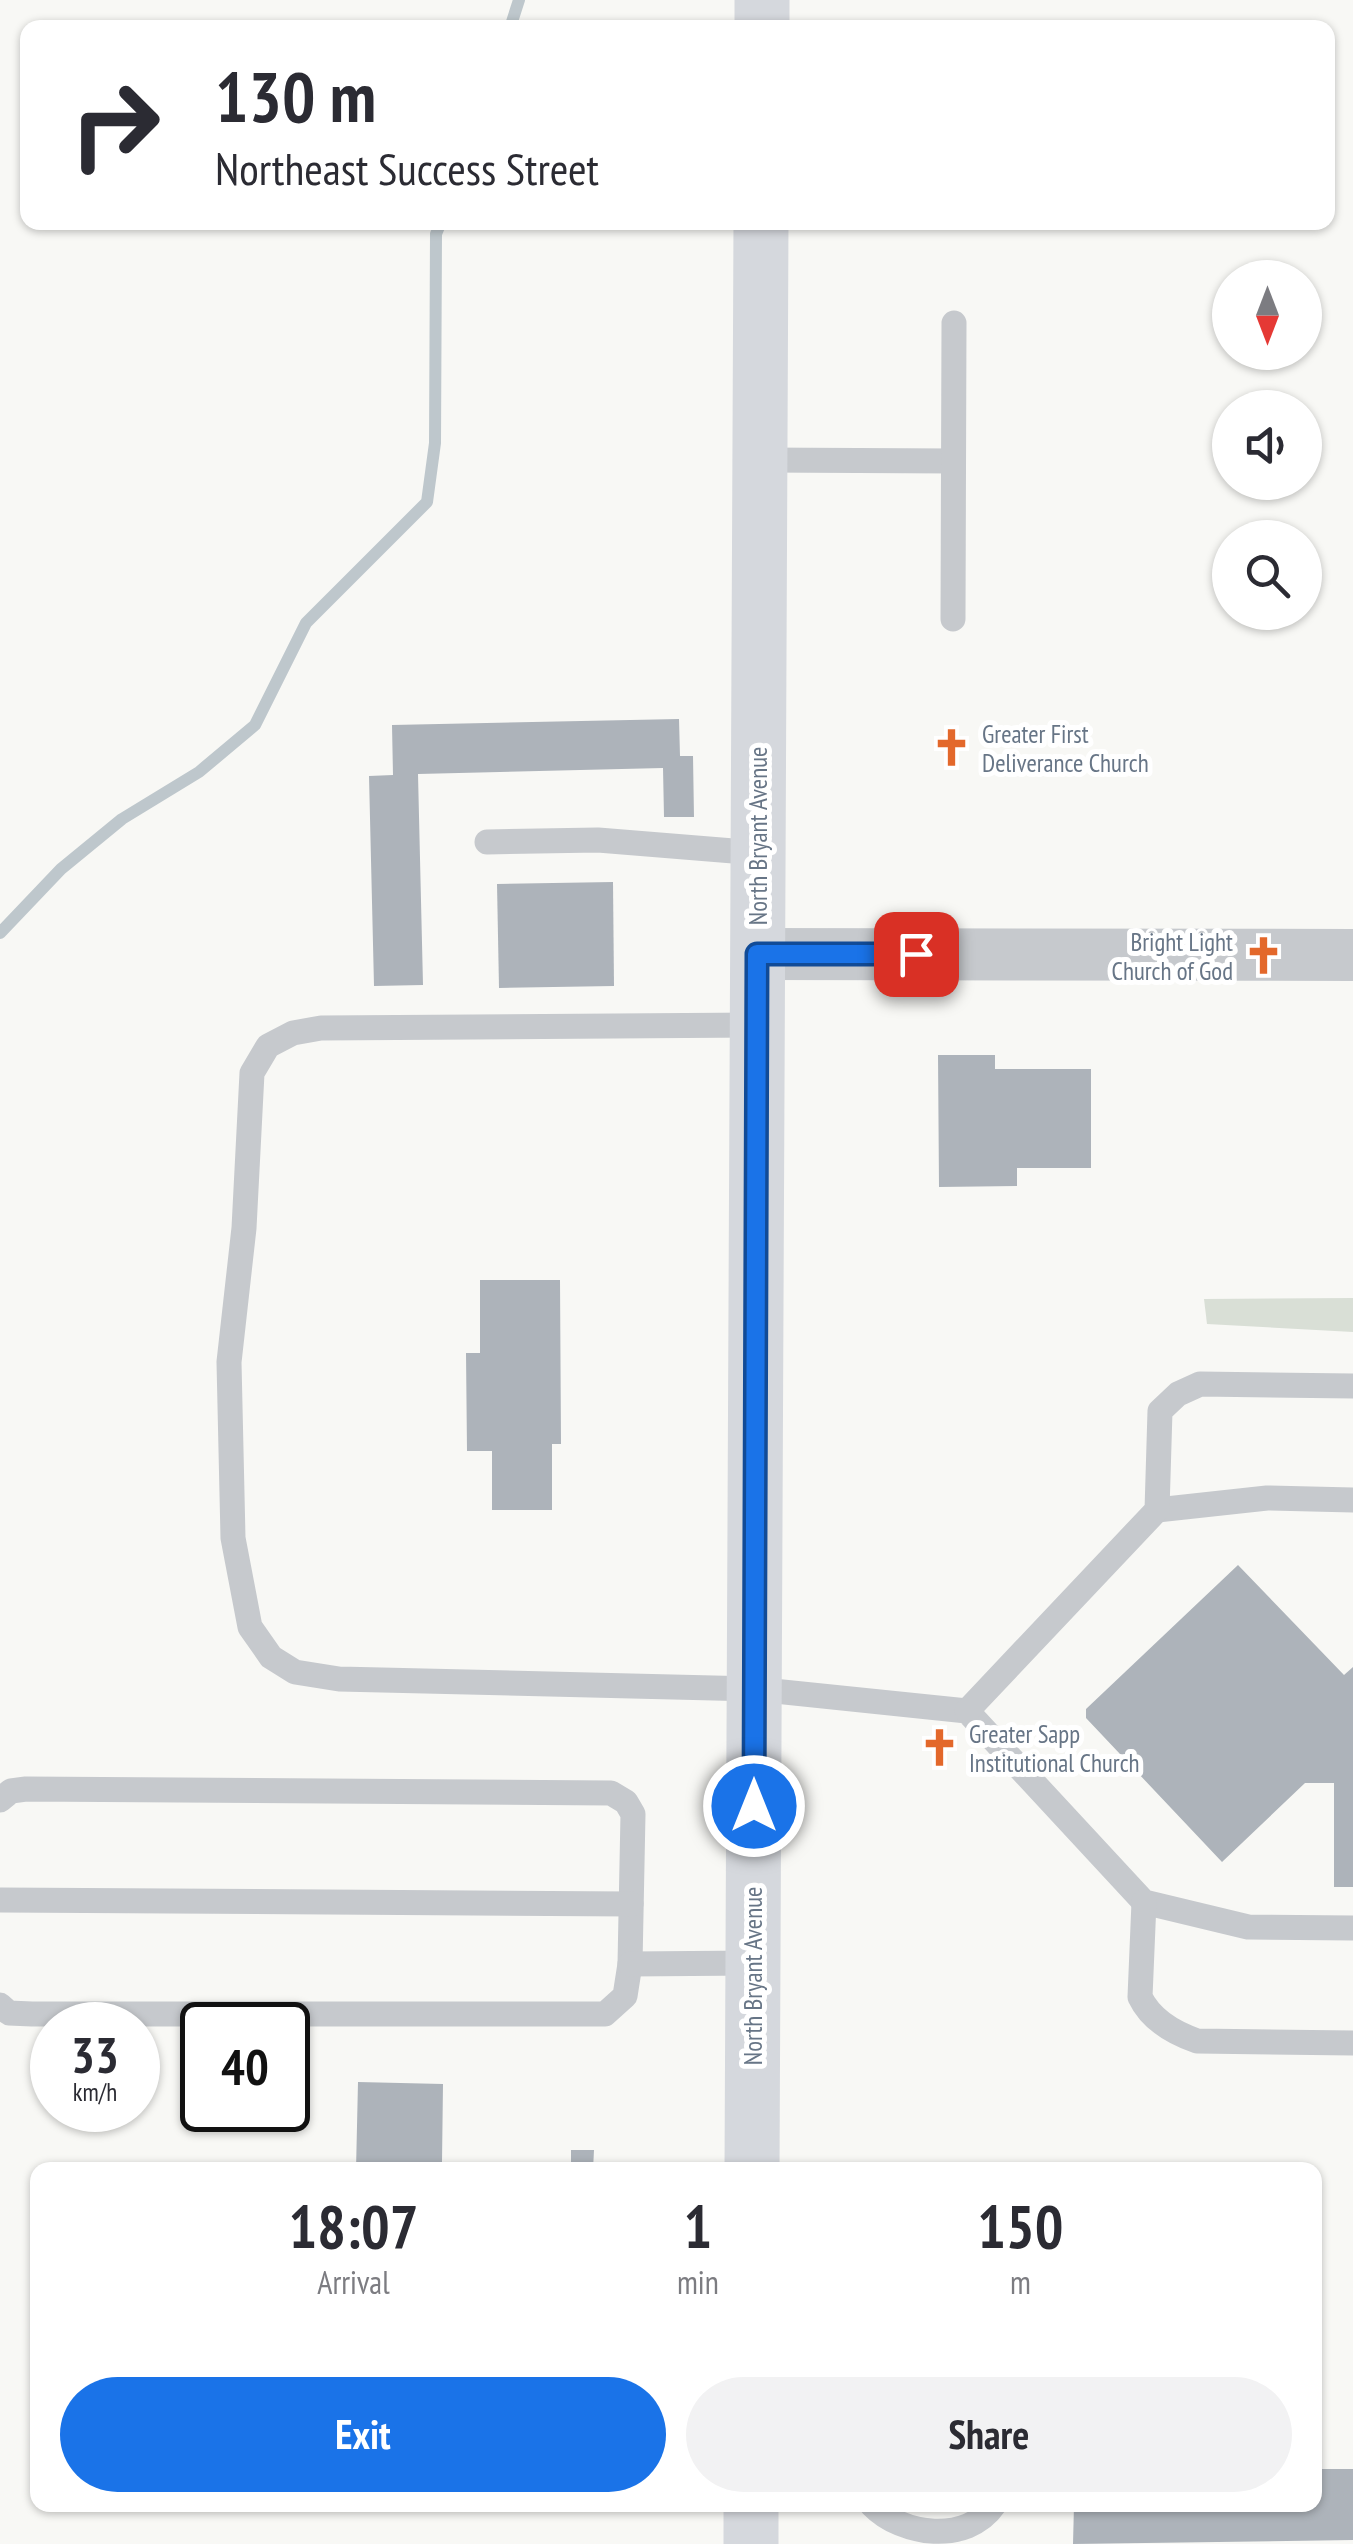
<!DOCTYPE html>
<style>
body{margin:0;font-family:"PT Sans Narrow",sans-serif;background:#f2f2f3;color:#2b2b33;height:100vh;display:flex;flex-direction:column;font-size:38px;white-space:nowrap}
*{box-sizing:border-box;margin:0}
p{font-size:32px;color:#7c7c81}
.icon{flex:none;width:55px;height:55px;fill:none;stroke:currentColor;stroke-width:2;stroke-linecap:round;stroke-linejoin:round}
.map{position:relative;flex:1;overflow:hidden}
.sheet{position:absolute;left:30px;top:2162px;width:1292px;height:350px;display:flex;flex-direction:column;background:#fff;border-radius:20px;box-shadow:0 2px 8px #0004}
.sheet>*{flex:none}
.banner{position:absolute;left:20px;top:20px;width:1315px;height:210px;border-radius:20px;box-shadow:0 2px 8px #0004;background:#fff;color:#2b2b33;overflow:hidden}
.needle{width:65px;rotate:180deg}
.tools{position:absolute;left:1212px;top:260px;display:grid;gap:20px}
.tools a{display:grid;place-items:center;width:110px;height:110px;border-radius:50%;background:#fff;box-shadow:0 2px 8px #0004;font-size:50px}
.speed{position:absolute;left:30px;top:2002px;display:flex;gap:20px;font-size:50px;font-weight:700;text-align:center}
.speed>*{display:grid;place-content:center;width:130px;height:130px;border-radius:50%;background:#fff;box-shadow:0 2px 8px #0004;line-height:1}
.speed small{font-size:25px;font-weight:400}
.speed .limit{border:5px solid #111;border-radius:15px;background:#fff;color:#111}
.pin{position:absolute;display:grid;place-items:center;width:85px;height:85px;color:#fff;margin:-42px;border-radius:20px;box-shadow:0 5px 15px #0006}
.me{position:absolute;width:110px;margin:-55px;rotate:0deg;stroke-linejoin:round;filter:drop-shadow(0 0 8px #0008)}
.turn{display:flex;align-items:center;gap:35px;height:210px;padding:0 30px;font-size:45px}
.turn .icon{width:130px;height:130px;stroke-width:2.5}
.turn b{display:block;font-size:70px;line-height:85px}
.eta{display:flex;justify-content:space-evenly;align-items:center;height:170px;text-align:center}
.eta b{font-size:60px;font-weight:800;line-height:70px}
.primary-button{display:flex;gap:20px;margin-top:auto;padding:20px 30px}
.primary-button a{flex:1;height:115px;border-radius:60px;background:#1a73e8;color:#fff;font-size:40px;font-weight:800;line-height:115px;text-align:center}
.primary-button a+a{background:#f2f2f3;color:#2b2b33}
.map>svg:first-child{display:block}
.green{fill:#d9dfd6}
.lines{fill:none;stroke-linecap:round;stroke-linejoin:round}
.stream{stroke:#bec7cc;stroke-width:12}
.building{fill:#adb3ba}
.lane{stroke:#c6c9cd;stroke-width:25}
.street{stroke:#c6c9cd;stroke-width:52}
.secondary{stroke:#d5d8dd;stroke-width:55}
.route-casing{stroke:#114b97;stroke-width:25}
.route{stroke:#1a73e8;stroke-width:18}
.labels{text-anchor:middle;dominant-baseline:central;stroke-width:10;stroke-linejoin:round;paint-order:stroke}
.poi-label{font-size:25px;fill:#677586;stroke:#fff;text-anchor:start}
.street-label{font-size:25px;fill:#677586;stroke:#fff}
</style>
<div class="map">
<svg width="1353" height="2544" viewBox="0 0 1353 2544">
<rect width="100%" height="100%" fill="#f8f8f5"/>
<path class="green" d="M1353,1298V1332L1207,1324L1204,1299Z"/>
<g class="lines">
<g class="stream">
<path d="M510,28L519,0"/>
<path d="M0,933L61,869L122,819L199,772L255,725L306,623L427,502L435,443L436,234L441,222"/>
</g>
</g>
<g class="building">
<path d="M679,719L680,756H693L694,817H664L663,768L418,774L423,985L374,986L369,776L393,775L392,725Z"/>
<path d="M613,882L614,986L499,988L497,884Z"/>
<path d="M938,1055H995V1069H1091V1168H1017V1186L939,1187Z"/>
<path d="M480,1280H560L561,1444H552V1510H492V1451H467L466,1353H480Z"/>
<path d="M1238,1565L1344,1675L1353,1667V1887H1334V1783H1305L1222,1862L1086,1718V1709Z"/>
<path d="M358,2082L443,2084L442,2162L571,2164V2150H594L593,2170H356Z"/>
<path d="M1315,2469H1353V2540L1073,2544L1074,2505H1315Z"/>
</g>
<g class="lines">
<g class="lane">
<path d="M759,460L953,461"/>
<path d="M953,619L954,323"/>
<path d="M487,842L598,840L758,853"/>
<path d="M756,1025L321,1028L293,1033L268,1046L252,1073L244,1228L229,1362L233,1538L250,1627L271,1657L295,1672L339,1679L755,1689L967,1711L1144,1902L1248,1927L1353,1928"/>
<path d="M1157,1510L1267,1498L1353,1500"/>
<path d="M967,1711L1157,1510L1160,1411L1178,1394L1200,1384L1353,1386"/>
<path d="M0,1800L11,1791L26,1789L611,1793L626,1802L633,1814L630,1964L625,1996L605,2014H32L9,2013L0,2005"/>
<path d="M0,1900L631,1904"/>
<path d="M1144,1902L1140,1997C1151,2020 1174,2033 1197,2041L1353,2043"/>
<path d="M630,1964L753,1963"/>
<path d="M872,2505C902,2536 967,2544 994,2505"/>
</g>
<path class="street" d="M757,954L1353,955"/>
<g class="secondary">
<path d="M762,28V0"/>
<path d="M752,2170L761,222"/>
<path d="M751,2544V2505"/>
</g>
</g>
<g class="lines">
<defs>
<path id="route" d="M754,1806L757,954H916"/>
</defs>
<use href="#route" class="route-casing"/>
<use href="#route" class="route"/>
</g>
<defs>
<symbol id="church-bare" viewBox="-9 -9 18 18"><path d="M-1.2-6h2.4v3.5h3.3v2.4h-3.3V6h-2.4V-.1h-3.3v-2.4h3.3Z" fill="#e3682b" stroke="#fff" stroke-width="2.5" paint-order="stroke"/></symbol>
</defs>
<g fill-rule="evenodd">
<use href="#church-bare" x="924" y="720" width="55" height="55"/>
<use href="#church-bare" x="1236" y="928" width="55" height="55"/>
<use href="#church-bare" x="912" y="1720" width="55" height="55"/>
</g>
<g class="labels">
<g class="poi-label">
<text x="982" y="734">Greater First<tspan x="982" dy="29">Deliverance Church</tspan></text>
<text x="1233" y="942" text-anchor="end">Bright Light<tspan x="1233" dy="29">Church of God</tspan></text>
<text x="969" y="1734">Greater Sapp<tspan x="969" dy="29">Institutional Church</tspan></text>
</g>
<g class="street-label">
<text transform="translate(758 836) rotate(-90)">North Bryant Avenue</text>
<text transform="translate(753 1976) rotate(-90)">North Bryant Avenue</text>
</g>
</g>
</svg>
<div class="tools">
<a><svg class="needle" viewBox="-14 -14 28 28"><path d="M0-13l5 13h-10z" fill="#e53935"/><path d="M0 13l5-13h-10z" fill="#7c7c81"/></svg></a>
<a><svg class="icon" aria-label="sound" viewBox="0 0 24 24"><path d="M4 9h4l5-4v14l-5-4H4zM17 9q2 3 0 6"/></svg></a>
<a><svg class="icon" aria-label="search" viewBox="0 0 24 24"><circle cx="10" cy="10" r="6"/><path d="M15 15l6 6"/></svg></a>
</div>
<div class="speed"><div>33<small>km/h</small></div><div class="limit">40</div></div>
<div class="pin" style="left:916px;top:954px;background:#d93025"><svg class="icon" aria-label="arrive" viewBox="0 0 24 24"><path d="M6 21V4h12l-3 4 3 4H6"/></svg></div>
<svg class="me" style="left:754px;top:1806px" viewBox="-20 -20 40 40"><circle r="17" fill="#1a73e8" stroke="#fff" stroke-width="3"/><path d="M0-11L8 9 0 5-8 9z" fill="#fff"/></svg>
<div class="banner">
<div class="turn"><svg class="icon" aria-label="right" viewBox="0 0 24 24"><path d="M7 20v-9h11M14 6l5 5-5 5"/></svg><div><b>130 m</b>Northeast Success Street</div></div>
</div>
<section class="sheet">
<div class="eta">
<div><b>18:07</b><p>Arrival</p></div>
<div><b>1</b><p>min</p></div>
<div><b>150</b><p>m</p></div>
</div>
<div class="primary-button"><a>Exit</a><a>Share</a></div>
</section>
</div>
